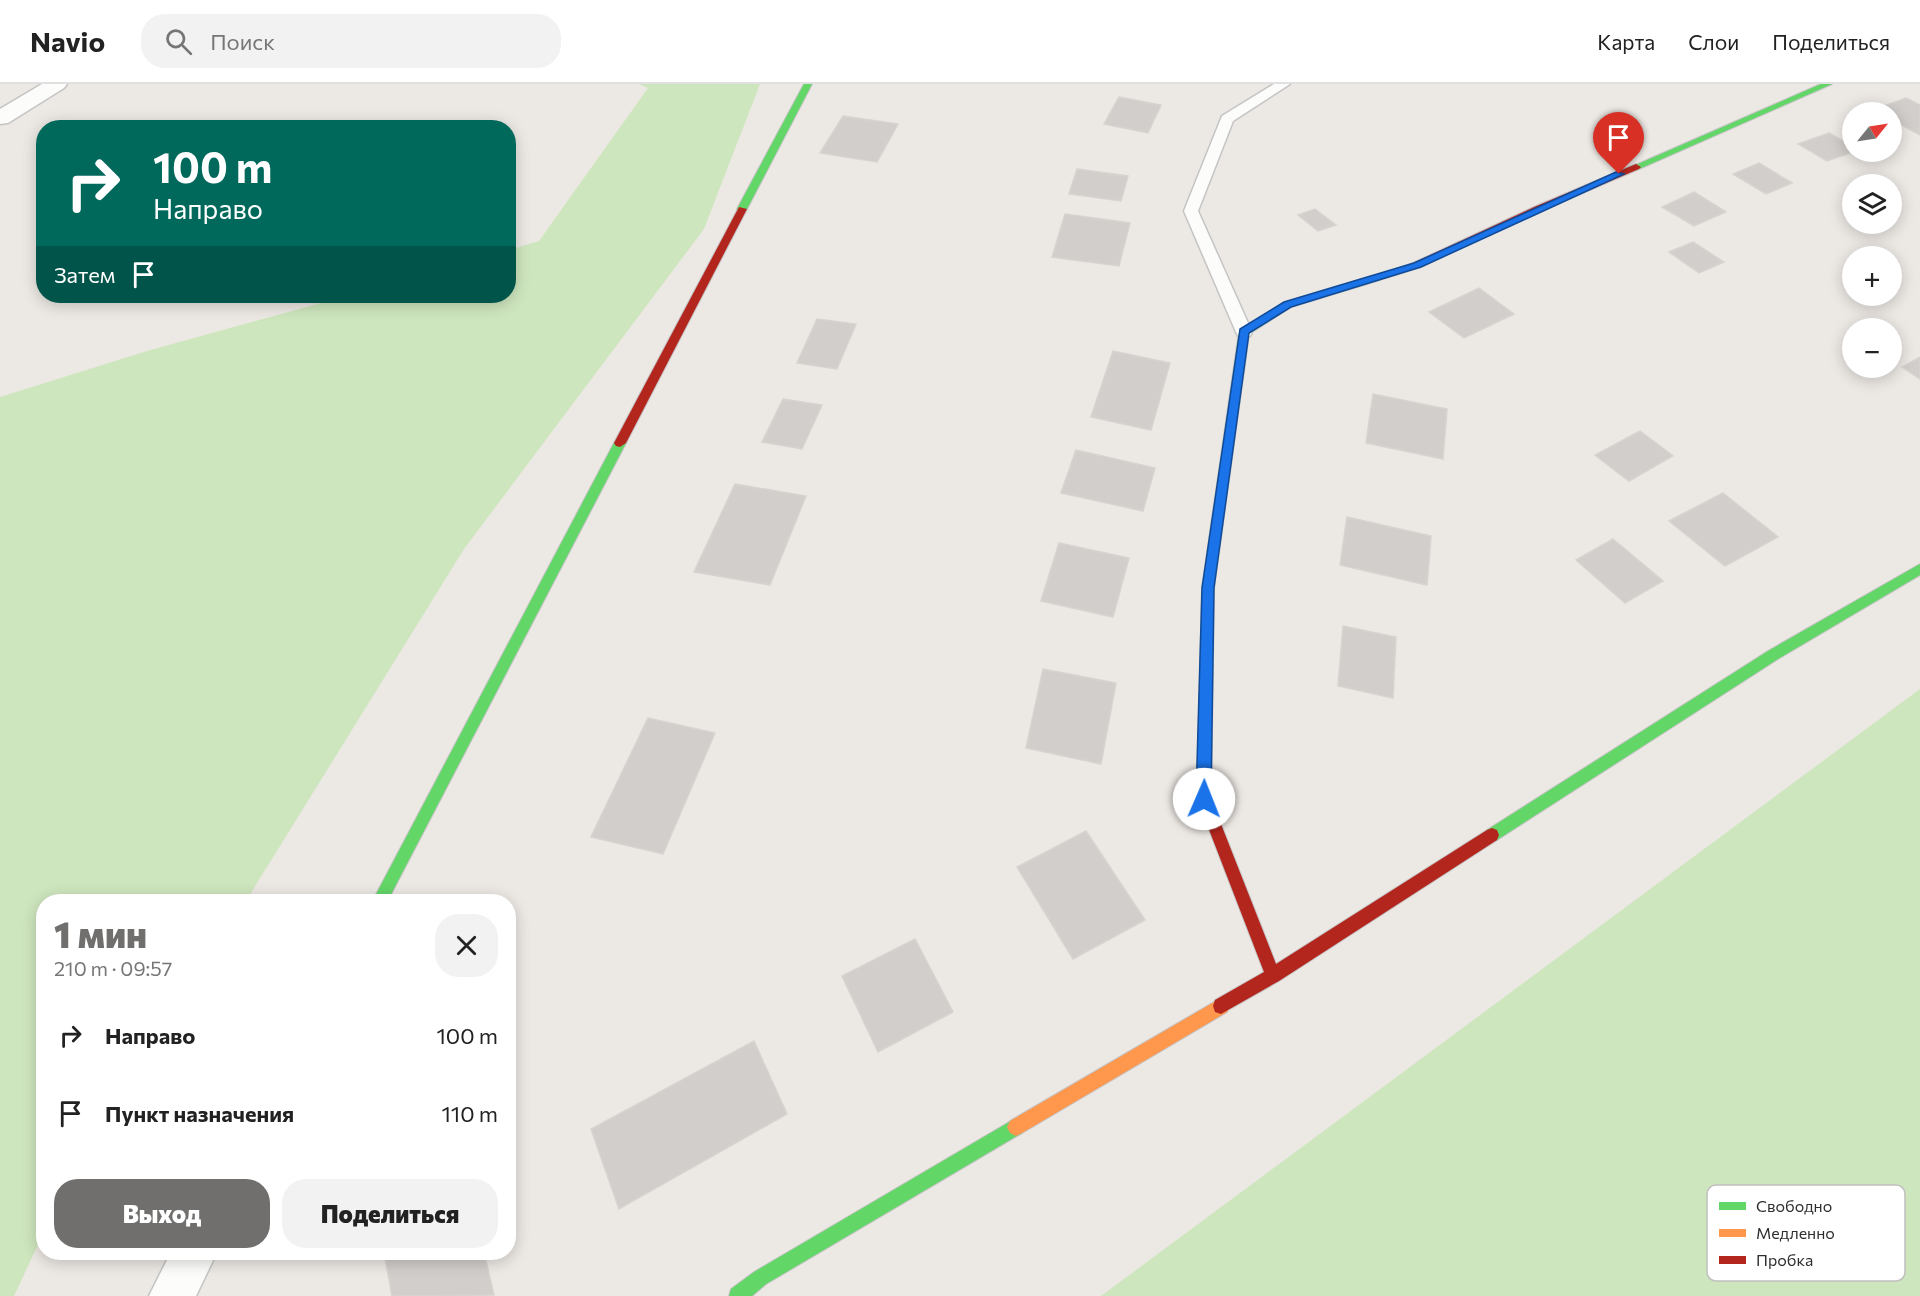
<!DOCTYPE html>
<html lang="ru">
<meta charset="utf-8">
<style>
body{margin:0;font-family:Commissioner,sans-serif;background:#f2f2f2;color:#222;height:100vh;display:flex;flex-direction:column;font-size:22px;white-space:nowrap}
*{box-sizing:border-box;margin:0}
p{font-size:20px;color:#767676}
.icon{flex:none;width:33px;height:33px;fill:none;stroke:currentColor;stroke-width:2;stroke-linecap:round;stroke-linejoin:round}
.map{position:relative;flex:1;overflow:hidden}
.details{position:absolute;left:36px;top:810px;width:480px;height:366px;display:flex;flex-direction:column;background:#fff;border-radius:24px;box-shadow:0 3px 15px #0003}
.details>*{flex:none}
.banner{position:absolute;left:36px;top:36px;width:480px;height:183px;border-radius:24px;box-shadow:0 3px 15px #0003;background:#00695c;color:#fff;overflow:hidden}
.needle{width:39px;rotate:60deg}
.controls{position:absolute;left:1842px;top:18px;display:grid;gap:12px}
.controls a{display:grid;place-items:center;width:60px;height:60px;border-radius:50%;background:#fff;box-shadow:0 3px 15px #0003;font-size:30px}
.pin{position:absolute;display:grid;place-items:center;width:51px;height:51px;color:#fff;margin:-62px -26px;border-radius:50% 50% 50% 0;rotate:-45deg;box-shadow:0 0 6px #0007}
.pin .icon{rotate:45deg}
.me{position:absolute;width:66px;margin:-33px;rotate:1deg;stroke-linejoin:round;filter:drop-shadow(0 0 4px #0008)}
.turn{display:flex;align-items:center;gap:21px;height:126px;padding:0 18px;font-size:27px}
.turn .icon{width:78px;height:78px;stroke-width:2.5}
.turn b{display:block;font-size:42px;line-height:51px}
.then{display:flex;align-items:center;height:57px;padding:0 18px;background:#0003;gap:12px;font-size:22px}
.round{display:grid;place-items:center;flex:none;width:63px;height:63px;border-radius:24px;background:#f2f2f2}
.headline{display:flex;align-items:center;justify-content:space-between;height:102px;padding:0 18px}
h1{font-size:36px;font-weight:800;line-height:45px;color:#706f6e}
.button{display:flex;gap:12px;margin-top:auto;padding:12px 18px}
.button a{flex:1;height:69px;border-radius:24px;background:#706f6e;color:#fff;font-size:24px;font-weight:800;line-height:69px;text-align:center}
.button a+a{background:#f2f2f2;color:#222}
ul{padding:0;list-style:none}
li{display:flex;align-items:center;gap:18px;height:78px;padding:0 18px}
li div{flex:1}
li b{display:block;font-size:22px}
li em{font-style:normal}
header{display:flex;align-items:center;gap:36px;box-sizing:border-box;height:84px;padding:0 30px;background:#fff;border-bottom:2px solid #e0e0e0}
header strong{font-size:28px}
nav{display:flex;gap:33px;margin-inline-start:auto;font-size:21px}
.search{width:420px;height:54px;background:#f2f2f2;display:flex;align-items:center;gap:15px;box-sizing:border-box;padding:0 21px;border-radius:24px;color:#767676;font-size:22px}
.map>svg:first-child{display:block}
.green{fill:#cee6be}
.building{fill:#d1cecb;stroke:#d7d4d0;stroke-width:1.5}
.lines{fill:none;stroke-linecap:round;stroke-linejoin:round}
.lane-casing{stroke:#c5c4c5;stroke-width:3}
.street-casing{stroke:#c5c4c5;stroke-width:3}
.fast-casing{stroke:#c5c4c5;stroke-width:2}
.slow-casing{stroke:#c5c4c5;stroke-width:2}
.jam-casing{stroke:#c5c4c5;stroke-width:2}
.lane{fill:#fcfcfb;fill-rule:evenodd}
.street{fill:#fcfcfb;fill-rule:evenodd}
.fast{fill:#63d668;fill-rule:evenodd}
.slow{fill:#ff974d;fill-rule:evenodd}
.jam{fill:#b3261e;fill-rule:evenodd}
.route{fill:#1a73e8;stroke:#114b97;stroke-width:1.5}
.key{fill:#fff;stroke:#c0c0c0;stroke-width:1.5}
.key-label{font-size:16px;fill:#2e2e2e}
</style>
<header>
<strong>Navio</strong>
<div class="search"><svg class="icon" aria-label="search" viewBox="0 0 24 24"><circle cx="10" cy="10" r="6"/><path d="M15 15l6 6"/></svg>Поиск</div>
<nav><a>Карта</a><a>Слои</a><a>Поделиться</a></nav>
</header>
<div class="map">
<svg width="1920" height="1212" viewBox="0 0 1920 1212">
<rect width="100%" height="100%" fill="#ece8e4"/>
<g class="green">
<path d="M639,0H760L704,145L464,465L246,817L44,818L43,1150L14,1212H0V313L147,267L346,212H508L509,166L539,157L648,4Z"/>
<path d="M1920,605V1212H1101Z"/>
</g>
<g class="building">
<path d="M1119,13L1161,21L1148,49L1104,40Z"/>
<path d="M1906,14L1920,21V51L1892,36V28H1878L1873,26Z"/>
<path d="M843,32L898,40L877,78L820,69Z"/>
<path d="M1829,49L1852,62L1853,68L1827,77L1798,60Z"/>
<path d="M1759,79L1792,99L1766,110L1733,90Z"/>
<path d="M1077,85L1128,92L1121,117L1069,110Z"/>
<path d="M1694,108L1726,128L1694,142L1662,123Z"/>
<path d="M1315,125L1336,141L1318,147L1298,131Z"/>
<path d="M1065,130L1130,139L1119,182L1052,173Z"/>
<path d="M1693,158L1724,178L1699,189L1669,168Z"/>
<path d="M1479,204L1514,230L1464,254L1429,228Z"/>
<path d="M817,235L856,240L837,285L797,279Z"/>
<path d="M1113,267L1170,279L1151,346L1091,333Z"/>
<path d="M1920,273V295L1902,283Z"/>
<path d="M1373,310L1447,325L1443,375L1366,359Z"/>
<path d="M783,315L822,321L802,365L762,358Z"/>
<path d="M1640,347L1673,372L1629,397L1595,371Z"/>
<path d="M1076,366L1155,384L1143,427L1061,409Z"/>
<path d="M735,400L806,412L770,501L694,488Z"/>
<path d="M1723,409L1778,453L1725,482L1669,437Z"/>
<path d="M1347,433L1431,452L1427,501L1340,481Z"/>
<path d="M1613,455L1663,497L1625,519L1576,476Z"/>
<path d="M1059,459L1129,474L1113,533L1041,517Z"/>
<path d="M1343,542L1396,553L1393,614L1338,602Z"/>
<path d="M1043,585L1116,599L1101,680L1026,664Z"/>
<path d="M648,634L715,649L663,770L591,753Z"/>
<path d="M1086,747L1145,836L1073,875L1017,783Z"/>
<path d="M915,855L953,928L878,968L842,892Z"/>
<path d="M754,957L787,1030L619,1125L591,1045Z"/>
<path d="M384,1168H484L494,1211L392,1212Z"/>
</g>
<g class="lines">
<defs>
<path id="lane" d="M1274,0H1290L1233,37L1198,127L1252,248L1250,252H1238L1236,248L1184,127L1222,32Z"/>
<g id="street">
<path d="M42,0H67L64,4L8,39L0,40V25Z"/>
<path d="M171,1168H217L196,1212H149Z"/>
</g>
<g id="fast">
<path d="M804,0H812L747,125L739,127L737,125Z"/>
<path d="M1821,0H1832L1639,85L1631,83Z"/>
<path d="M1376,191L1381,194L1380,196L1291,223L1249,250L1214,504L1211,715L1217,730L1215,735L1210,737L1205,735L1197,715L1202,504L1239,248L1283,219Z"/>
<path d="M620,355L626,359L387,818H372L614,359Z"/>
<path d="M1920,480V491L1778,575L1497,756L1492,758L1487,756L1485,751L1487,746L1768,567Z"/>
<path d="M1016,1034L1022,1037L1025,1043L1022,1049L766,1200L752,1212H729L731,1205L754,1188Z"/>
</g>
<path id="slow" d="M1221,914L1227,916L1229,922L1227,928L1022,1049L1016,1052L1010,1049L1007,1043L1010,1037Z"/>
<g id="jam">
<path d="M1636,80L1641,83L1639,85L1540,127L1421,183L1376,197L1371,194L1413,179L1534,123Z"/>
<path d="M739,123L747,125L626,359L620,363L616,362L614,359Z"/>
<path d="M1210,723L1215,725L1217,730L1276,880L1487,746L1492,744L1497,746L1499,751L1497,756L1279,897L1221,930L1215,928L1213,922L1215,916L1264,888L1203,730L1205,725Z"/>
</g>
</defs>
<use href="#lane" class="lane-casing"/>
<use href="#street" class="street-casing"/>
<use href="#fast" class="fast-casing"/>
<use href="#slow" class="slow-casing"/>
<use href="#jam" class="jam-casing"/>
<use href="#lane" class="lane"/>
<use href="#street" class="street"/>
<use href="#fast" class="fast"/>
<use href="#slow" class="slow"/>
<use href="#jam" class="jam"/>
</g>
<path class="route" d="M1616,88L1624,90L1421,183L1291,223L1249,249L1214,504L1211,715L1209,720L1204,721L1199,720L1196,715L1202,504L1240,245L1284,218L1414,179Z"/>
<rect x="1707" y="1101" width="198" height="96" rx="9" class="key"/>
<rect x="1719" y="1118" width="27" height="8" fill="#63d668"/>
<rect x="1719" y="1145" width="27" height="8" fill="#ff974d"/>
<rect x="1719" y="1172" width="27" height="8" fill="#b3261e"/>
<g class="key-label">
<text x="1756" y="1128">Свободно</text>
<text x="1756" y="1155">Медленно</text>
<text x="1756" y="1182">Пробка</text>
</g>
</svg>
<div class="controls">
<a><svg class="needle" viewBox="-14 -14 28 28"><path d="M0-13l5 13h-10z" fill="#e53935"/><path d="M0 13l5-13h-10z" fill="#767676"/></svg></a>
<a><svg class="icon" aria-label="layers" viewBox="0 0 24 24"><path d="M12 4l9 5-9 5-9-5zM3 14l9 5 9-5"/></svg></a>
<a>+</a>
<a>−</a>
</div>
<div class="pin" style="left:1619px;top:90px;background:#d93025"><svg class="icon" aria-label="arrive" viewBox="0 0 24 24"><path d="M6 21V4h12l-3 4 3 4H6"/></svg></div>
<svg class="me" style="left:1204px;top:715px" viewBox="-20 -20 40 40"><circle r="19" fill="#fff"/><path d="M0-13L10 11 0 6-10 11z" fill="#1a73e8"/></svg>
<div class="banner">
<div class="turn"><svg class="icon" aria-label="right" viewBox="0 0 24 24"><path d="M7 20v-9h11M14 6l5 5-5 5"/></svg><div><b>100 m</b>Направо</div></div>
<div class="then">Затем<svg class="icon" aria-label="arrive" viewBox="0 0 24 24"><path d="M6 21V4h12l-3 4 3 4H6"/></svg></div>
</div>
<section class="details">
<div class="headline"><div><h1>1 мин</h1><p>210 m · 09:57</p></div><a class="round"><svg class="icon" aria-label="close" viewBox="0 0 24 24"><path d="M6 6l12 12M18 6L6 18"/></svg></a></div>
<ul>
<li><svg class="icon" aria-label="right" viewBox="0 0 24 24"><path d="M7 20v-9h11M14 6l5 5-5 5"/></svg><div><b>Направо</b></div><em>100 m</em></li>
<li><svg class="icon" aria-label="arrive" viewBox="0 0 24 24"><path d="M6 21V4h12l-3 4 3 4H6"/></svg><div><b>Пункт назначения</b></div><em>110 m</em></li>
</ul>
<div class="button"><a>Выход</a><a>Поделиться</a></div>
</section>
</div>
